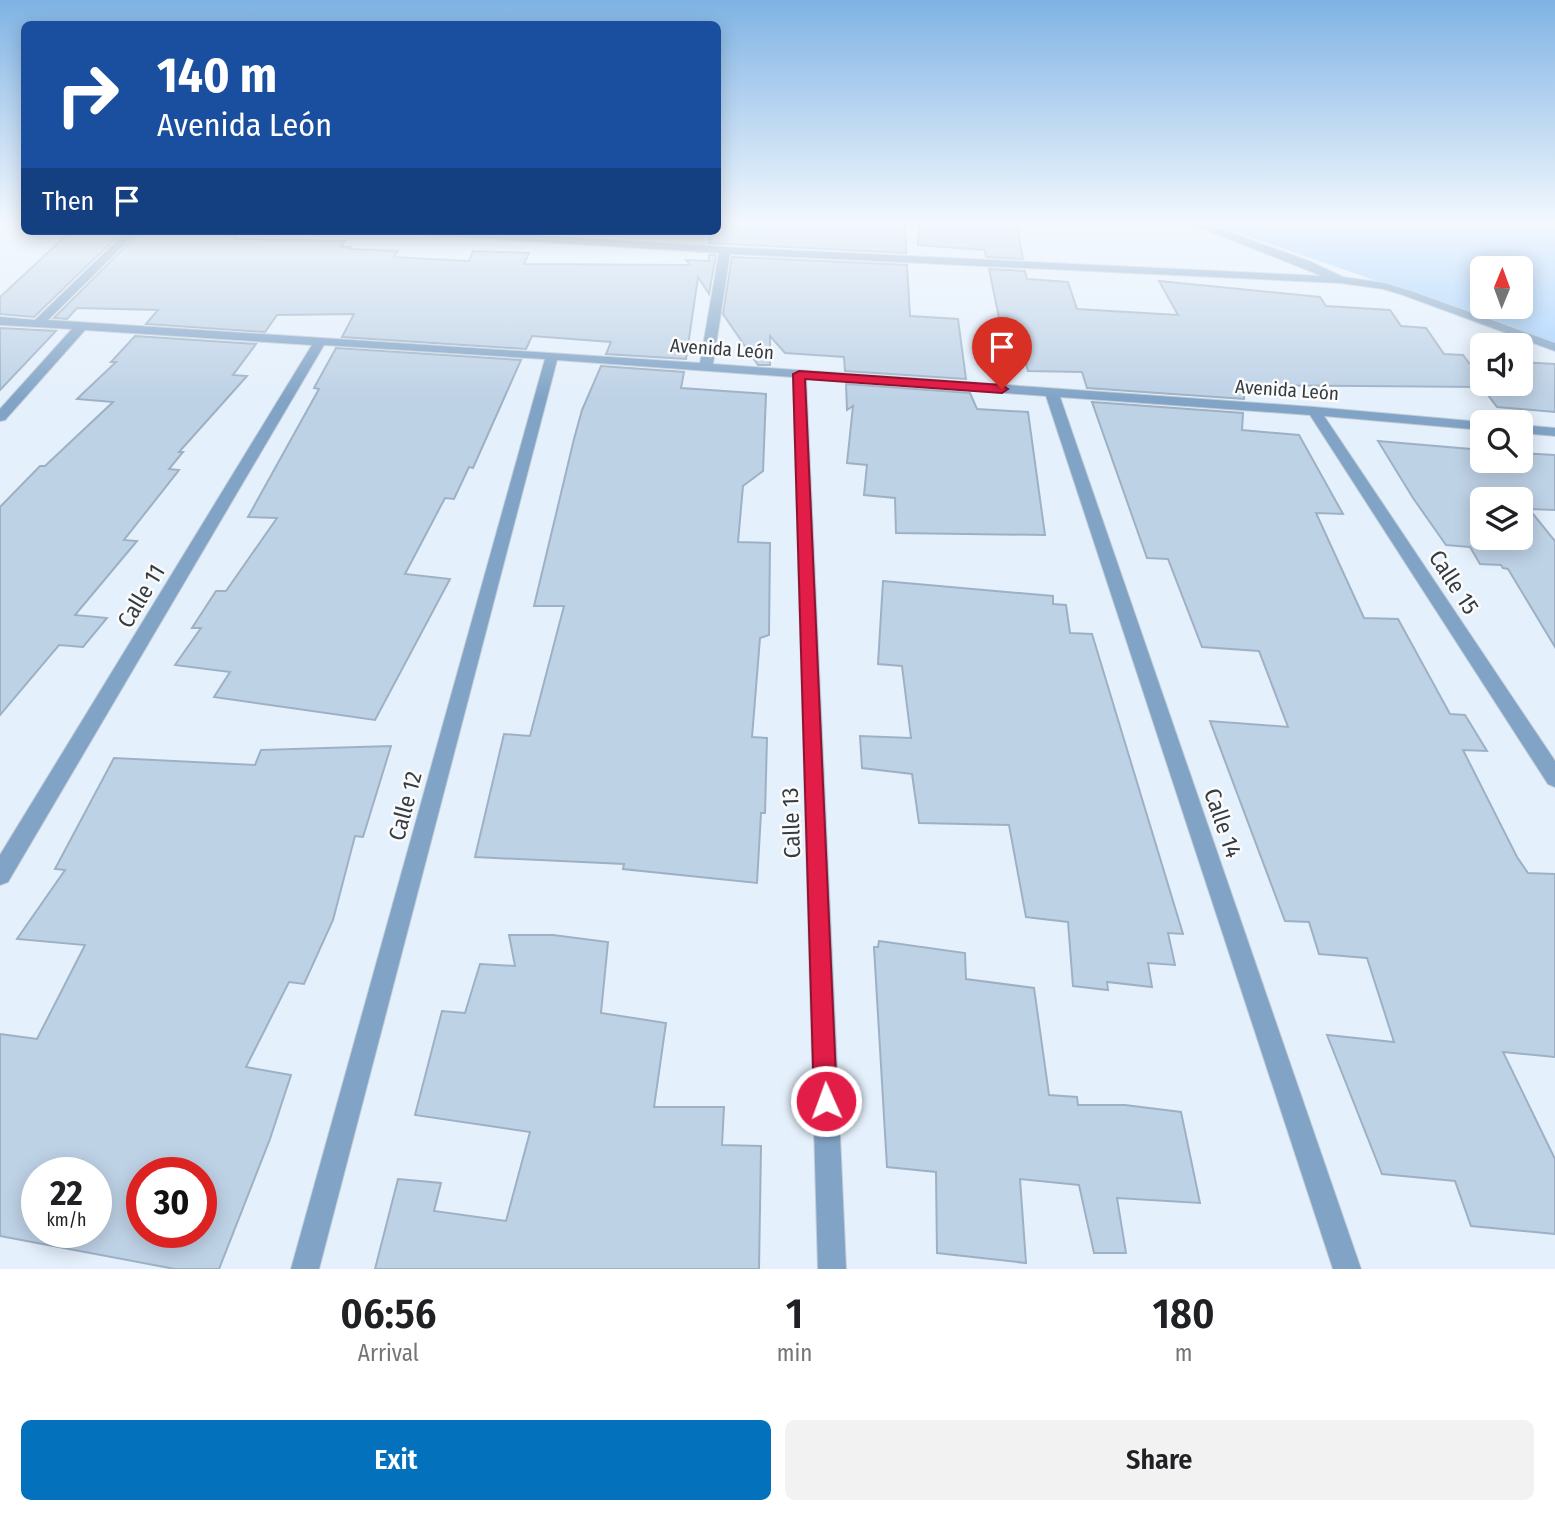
<!DOCTYPE html>
<meta charset="utf-8">
<style>
body{margin:0;font-family:"Fira Sans Condensed",sans-serif;background:#f2f2f2;color:#202124;height:100vh;display:flex;flex-direction:column;font-size:26px;white-space:nowrap}
*{box-sizing:border-box;margin:0}
p{font-size:23px;color:#757577}
.icon{flex:none;width:38px;height:38px;fill:none;stroke:currentColor;stroke-width:2;stroke-linecap:round;stroke-linejoin:round}
.map{position:relative;height:1269px;overflow:hidden}
.panel{display:flex;flex-direction:column;background:#fff;flex:1}
.panel>*{flex:none}
.banner{position:absolute;left:21px;top:21px;width:700px;height:214px;border-radius:10px;box-shadow:0 4px 18px #0003;background:#1a4fa0;color:#fff;overflow:hidden}
.needle{width:46px;rotate:1deg}
.controls{position:absolute;left:1470px;top:256px;display:grid;gap:14px}
.controls a{display:grid;place-items:center;width:63px;height:63px;border-radius:10px;background:#fff;box-shadow:0 4px 18px #0003;font-size:35px}
.speed{position:absolute;left:21px;top:1157px;display:flex;gap:14px;font-size:35px;font-weight:700;text-align:center}
.speed>*{display:grid;place-content:center;width:91px;height:91px;border-radius:50%;background:#fff;box-shadow:0 4px 18px #0003;line-height:1}
.speed small{font-size:18px;font-weight:400}
.speed .limit{border:10px solid #d22;background:#fff;color:#111}
.pin{position:absolute;display:grid;place-items:center;width:60px;height:60px;color:#fff;margin:-72px -30px;border-radius:50% 50% 50% 0;rotate:-45deg;box-shadow:0 0 7px #0007}
.pin .icon{rotate:45deg}
.me{position:absolute;width:77px;margin:-38px;rotate:358deg;stroke-linejoin:round;filter:drop-shadow(0 0 5px #0008)}
.turn{display:flex;align-items:center;gap:24px;height:147px;padding:0 21px;font-size:32px}
.turn .icon{width:91px;height:91px;stroke-width:2.5}
.turn b{display:block;font-size:49px;line-height:60px}
.then{display:flex;align-items:center;height:66px;padding:0 21px;background:#0003;gap:14px;font-size:26px}
.eta{display:flex;justify-content:space-evenly;align-items:center;height:119px;text-align:center}
.eta b{font-size:42px;font-weight:600;line-height:49px}
.button{display:flex;gap:14px;margin-top:auto;padding:14px 21px}
.button a{flex:1;height:80px;border-radius:10px;background:#0371bc;color:#fff;font-size:28px;font-weight:600;line-height:80px;text-align:center}
.button a+a{background:#f2f2f2;color:#202124}
.map>svg:first-child{display:block}
.green{fill:#a2d0fd;fill-rule:evenodd}
.building{fill:#bed2e6;stroke:#9eb1c4;stroke-width:2;fill-rule:evenodd}
.lines{fill:none;stroke-linecap:round;stroke-linejoin:round}
.minor-casing{stroke:#c1ccd7;stroke-width:2}
.minor{fill:#81a4c6;fill-rule:evenodd}
.route{fill:#e11d48;stroke:#92132f;stroke-width:2}
.labels{text-anchor:middle;dominant-baseline:central;stroke-width:5;stroke-linejoin:round;paint-order:stroke}
.far-street-label{font-size:19px;fill:#343c43;stroke:#fbfbfb}
.street-label{font-size:23px;fill:#343c43;stroke:#fbfbfb}
</style>
<div class="map">
<svg width="1555" height="1269" viewBox="0 0 1555 1269">
<rect width="100%" height="100%" fill="#e4f0fc"/>
<path class="green" d="M1204,221H1555V343ZM1482,268H1521V306H1482Z"/>
<g class="building">
<path d="M718,221H905L906,253L709,243V231H718Z"/>
<path d="M919,221H1016L1023,259L986,257L985,250L918,245Z"/>
<path d="M71,231H123L34,317L0,314V297Z"/>
<path d="M141,231L238,235L236,239L345,241L341,247H350L348,249L398,251L394,257L469,261L473,251L529,253L524,264L690,265L686,260L709,261V255H716L709,294L698,277L686,359L606,354L611,342L532,336L526,349L342,337L354,314L277,315L265,332L146,324L158,310L77,308L67,319L54,318Z"/>
<path d="M732,257L907,265L910,316L958,319L966,379L845,371L844,357L785,353L770,336V365H758L723,314Z"/>
<path d="M989,269L1025,271L1027,279L1068,282L1077,309L1178,315L1159,281L1320,297L1326,306L1390,310L1401,326L1426,328L1444,354L1463,355L1469,363L1482,364V383H1521V362L1555,364V412L1497,407L1482,387L1244,385V399L1087,388L1082,372L1028,371L1019,338L1003,337Z"/>
<path d="M0,328L56,331L0,390Z"/>
<path d="M135,336L256,344L233,375L247,376L179,452H183L169,469L179,470L124,540L137,541L75,615L107,618L83,647L59,645L0,715V507L40,466H45L113,402L77,399L116,362H111Z"/>
<path d="M336,348L521,360L473,468L469,467L454,499L445,498L405,574L450,579L375,720L214,697L230,672L175,665L201,628H192L216,591H226L277,518L248,517L319,389L314,388Z"/>
<path d="M601,366L684,372L681,388L766,394L763,471L743,486L738,542L770,543L769,635L760,638L752,737L767,738L765,813H761L757,883L623,869L624,864L475,857L504,734L530,736L564,606H534L574,439L582,410Z"/>
<path d="M846,384L970,393L977,409L1028,412L1045,535L896,533L895,498L864,495L867,465L847,463L853,406L847,410Z"/>
<path d="M1092,402L1243,413L1242,430L1299,435L1343,514L1316,513L1364,618L1398,619L1450,714L1465,715L1487,751L1463,750L1517,857L1528,873L1555,874V1057L1503,1052L1555,1159V1234L1471,1226L1455,1181L1382,1174L1327,1035L1394,1042L1367,958L1319,954L1309,922L1285,921L1210,721L1288,727L1259,651L1202,647L1168,559L1147,558Z"/>
<path d="M1378,441L1482,450V460H1521V453L1555,455V510L1529,509L1555,541V647L1508,569L1503,568L1501,565L1480,564L1470,547L1446,545L1413,498ZM1482,499H1521V537H1482Z"/>
<path d="M883,581L1053,596V604L1066,605L1070,633L1092,634L1183,934L1168,933L1175,965L1148,963L1152,987L1107,982L1108,990L1073,986L1068,922L1026,917L1009,825L919,823L912,774L862,768L860,736L911,738L902,666L878,664Z"/>
<path d="M391,746L363,837L355,836L333,920L304,984L289,982L246,1067L291,1075L270,1139L219,1269H175L0,1236V1034L37,1039L85,945L17,939L65,870L55,869L114,758L255,765L261,750ZM37,1172H96V1232H37ZM142,1172H201V1232H142Z"/>
<path d="M509,935H553L608,942L601,1013L666,1023L654,1107H724L722,1145L761,1146L759,1269H375L398,1179L441,1183L434,1211L506,1221L530,1132L415,1115L442,1011L465,1013L480,964L515,966Z"/>
<path d="M879,941L965,953L966,979L1034,988L1049,1095L1077,1097L1078,1105H1125L1181,1112L1200,1203L1117,1198L1126,1253H1094L1079,1185L1020,1179L1026,1263L937,1253L936,1172L887,1167L874,947H878Z"/>
</g>
<g class="lines">
<defs>
<g id="minor">
<path d="M1184,221H1198L1309,261L1343,277L1384,283L1411,291L1555,343V351L1403,295L1383,289L1340,283L730,254L713,364L1314,407L1482,422V430L1324,416L1555,761V787L1548,784L1310,415L1060,397L1361,1269H1333L1046,396L806,378L846,1269H818L793,377L557,360L319,1269H291L545,359L324,345L8,882L0,885V855L312,345L85,330L5,420L0,421V409L72,329L0,325V317L35,320L127,231H138L48,320L700,363L719,253L411,234L406,231H464L725,247L1322,276Z"/>
<path d="M1521,425L1555,428V436L1521,433Z"/>
</g>
</defs>
<use href="#minor" class="minor-casing"/>
<use href="#minor" class="minor"/>
</g>
<linearGradient id="sky" x2="0" y2="1"><stop stop-color="#7fb3e4"/><stop offset="0.56" stop-color="#f3f8fe"/><stop offset="1" stop-color="#f3f8fe" stop-opacity="0"/></linearGradient>
<rect width="1555" height="398" fill="url(#sky)"/>
<path class="route" d="M799,371L1002,385L1008,389L1002,393L805,379L837,1101L834,1109L826,1113L818,1109L814,1101L793,374Z"/>
<g class="labels">
<g class="far-street-label">
<text transform="translate(722 349) rotate(4)">Avenida León</text>
<text transform="translate(1287 390) rotate(4)">Avenida León</text>
</g>
<g class="street-label">
<text transform="translate(1454 582) rotate(57)">Calle 15</text>
<text transform="translate(141 596) rotate(-59)">Calle 11</text>
<text transform="translate(405 806) rotate(-75)">Calle 12</text>
<text transform="translate(791 823) rotate(-92)">Calle 13</text>
<text transform="translate(1223 823) rotate(71)">Calle 14</text>
</g>
</g>
</svg>
<div class="controls">
<a><svg class="needle" viewBox="-14 -14 28 28"><path d="M0-13l5 13h-10z" fill="#e53935"/><path d="M0 13l5-13h-10z" fill="#757577"/></svg></a>
<a><svg class="icon" aria-label="sound" viewBox="0 0 24 24"><path d="M4 9h4l5-4v14l-5-4H4zM17 9q2 3 0 6"/></svg></a>
<a><svg class="icon" aria-label="search" viewBox="0 0 24 24"><circle cx="10" cy="10" r="6"/><path d="M15 15l6 6"/></svg></a>
<a><svg class="icon" aria-label="layers" viewBox="0 0 24 24"><path d="M12 4l9 5-9 5-9-5zM3 14l9 5 9-5"/></svg></a>
</div>
<div class="speed"><div>22<small>km/h</small></div><div class="limit">30</div></div>
<div class="pin" style="left:1002px;top:389px;background:#d93025"><svg class="icon" aria-label="arrive" viewBox="0 0 24 24"><path d="M6 21V4h12l-3 4 3 4H6"/></svg></div>
<svg class="me" style="left:826px;top:1101px" viewBox="-20 -20 40 40"><circle r="17" fill="#e11d48" stroke="#fff" stroke-width="3"/><path d="M0-11L8 9 0 5-8 9z" fill="#fff"/></svg>
<div class="banner">
<div class="turn"><svg class="icon" aria-label="right" viewBox="0 0 24 24"><path d="M7 20v-9h11M14 6l5 5-5 5"/></svg><div><b>140 m</b>Avenida León</div></div>
<div class="then">Then<svg class="icon" aria-label="arrive" viewBox="0 0 24 24"><path d="M6 21V4h12l-3 4 3 4H6"/></svg></div>
</div>
</div>
<section class="panel">
<div class="eta">
<div><b>06:56</b><p>Arrival</p></div>
<div><b>1</b><p>min</p></div>
<div><b>180</b><p>m</p></div>
</div>
<div class="button"><a>Exit</a><a>Share</a></div>
</section>
